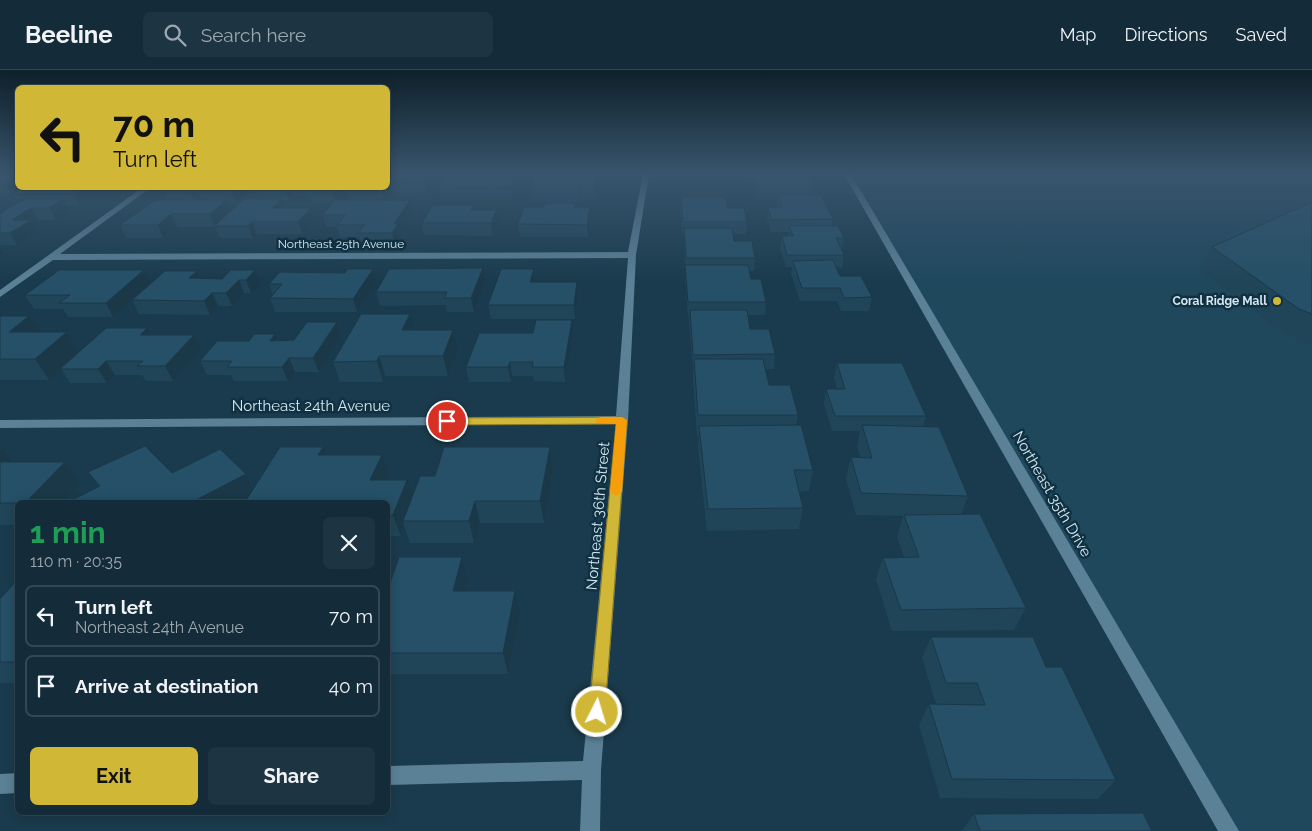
<!DOCTYPE html>
<meta charset="utf-8">
<style>
body{margin:0;font-family:Raleway,sans-serif;background:#1d3442;color:#f1f3f6;height:100vh;display:flex;flex-direction:column;font-size:19px;white-space:nowrap}
*{box-sizing:border-box;margin:0}
p{font-size:16px;color:#9da7af}
.icon{flex:none;width:28px;height:28px;fill:none;stroke:currentColor;stroke-width:2;stroke-linecap:round;stroke-linejoin:round}
.map{position:relative;flex:1;overflow:hidden}
.drawer{position:absolute;left:15px;top:430px;width:375px;height:315px;display:flex;flex-direction:column;background:#142c3a;border-radius:8px;box-shadow:0 2px 12px #0003,0 0 0 1px #334854}
.drawer>*{flex:none}
.hud{position:absolute;left:15px;top:15px;width:375px;height:105px;border-radius:8px;box-shadow:0 2px 12px #0003,0 0 0 1px #334854;background:#d1b736;color:#111;overflow:hidden}
.pin{position:absolute;display:grid;place-items:center;width:42px;height:42px;color:#fff;margin:-21px;border:2px solid #fff;border-radius:50%;box-shadow:0 1px 5px #0007}
.me{position:absolute;width:55px;margin:-28px;rotate:5deg;stroke-linejoin:round;filter:drop-shadow(0 0 4px #0008)}
.turn{display:flex;align-items:center;gap:18px;height:105px;padding:0 15px;font-size:22px}
.turn .icon{width:65px;height:65px;stroke-width:2.5}
.turn b{display:block;font-size:35px;line-height:42px}
.round{display:grid;place-items:center;flex:none;width:52px;height:52px;border-radius:8px;background:#1d3442}
.summary{display:flex;align-items:center;justify-content:space-between;height:85px;padding:0 15px}
h1{font-size:30px;font-weight:700;line-height:38px;color:#1e9e55}
.button{display:flex;gap:10px;margin-top:auto;padding:10px 15px}
.button a{flex:1;height:58px;border-radius:8px;background:#d1b736;color:#111;font-size:20px;font-weight:700;line-height:58px;text-align:center}
.button a+a{background:#1d3442;color:#f1f3f6}
ul{padding:0;list-style:none}
li{display:flex;align-items:center;gap:15px;height:62px;margin:0 10px 8px;padding:0 5px;border:2px solid #334854;border-radius:8px}
li div{flex:1}
li b{display:block;font-size:19px}
li em{font-style:normal}
header{display:flex;align-items:center;gap:30px;box-sizing:border-box;height:70px;padding:0 25px;background:#142c3a;border-bottom:1px solid #334854}
header strong{font-size:24px}
nav{display:flex;gap:28px;margin-inline-start:auto;font-size:18px}
.search{width:350px;height:45px;background:#1d3442;display:flex;align-items:center;gap:12px;box-sizing:border-box;padding:0 18px;border-radius:8px;color:#9da7af;font-size:19px}
.map>svg:first-child{display:block}
.built{fill:#1f485d}
.lines{fill:none;stroke-linecap:round;stroke-linejoin:round}
.minor{fill:#5b8197;fill-rule:evenodd}
.wall{fill:#204559}
.shaded-wall{fill:#1a3848}
.building{fill:#255067;stroke:#1a3848}
.route{fill:#d1b736;stroke:#887723}
.slow{fill:#f59e0b}
.poi-dot{fill:#d1b736;stroke:#0f3142;stroke-width:2}
.labels{text-anchor:middle;dominant-baseline:central;stroke-width:5;stroke-linejoin:round;paint-order:stroke}
.far-street-label{font-size:12px;fill:#d4e6f1;stroke:#0f3142}
.far-poi-label{font-size:12px;font-weight:bold;fill:#d4e6f1;stroke:#0f3142;text-anchor:end}
.street-label{font-size:15px;fill:#d4e6f1;stroke:#0f3142}
</style>
<header>
<strong>Beeline</strong>
<div class="search"><svg class="icon" aria-label="search" viewBox="0 0 24 24"><circle cx="10" cy="10" r="6"/><path d="M15 15l6 6"/></svg>Search here</div>
<nav><a>Map</a><a>Directions</a><a>Saved</a></nav>
</header>
<div class="map">
<svg width="1312" height="761" viewBox="0 0 1312 761">
<rect width="100%" height="100%" fill="#1a3b4d"/>
<path class="built" d="M849,104H1312V761H1230Z"/>
<g class="lines">
<g class="minor">
<path d="M643,104H649L636,185L628,350L601,700L600,761H580L582,710L388,715V696L583,691L616,354L0,358V350L616,346L628,188L53,190L0,227V220L142,118H150L60,184L628,182Z"/>
<path d="M844,104H851L1239,761H1218Z"/>
<path d="M18,703V723L0,724V704Z"/>
</g>
</g>
<g class="wall">
<path d="M0,104L18,118H99L101,122L80,135H67L70,141L56,150H38L33,153L38,162L17,175H0V143L18,133L13,125L0,126Z"/>
<path d="M388,104L434,112L427,124H392L387,130L412,142L399,162L401,167L395,175H362L360,167H340L337,157H326L322,145L333,133H312L310,126H292L289,130H281L284,138H311L314,150L303,164H257L253,168H220L215,157H177L163,168H126L120,155L167,130L163,122L170,118H254L236,133H229L232,140L258,129L253,118H348L337,130H350L347,121Z"/>
<path d="M751,104H809L815,116L813,125L833,149L832,156L844,168L842,179L844,185L842,198L836,197L840,206L872,227L869,241H841L837,231H800L791,204L792,197H786L780,178L782,166H788L789,162H771L767,149L768,137H776L777,128H756L751,109Z"/>
<path d="M519,113L512,129H440L438,117Z"/>
<path d="M597,115L595,128H581L580,132H533L531,120Z"/>
<path d="M681,127L728,138L747,152L746,164H733L734,171L755,188L754,201H749L751,209L766,232L765,245H748L750,259L775,284L774,299H765L769,315L798,345L796,355L813,400L809,421L799,422L803,438L799,459L707,461L698,378L699,366H697L693,310V299L689,254V246H688L685,208V195L684,164H682L680,139Z"/>
<path d="M1312,132V275L1283,263L1200,200L1212,177Z"/>
<path d="M575,137L590,149L588,167H520L518,154Z"/>
<path d="M497,140L499,152L493,166L424,165L422,153Z"/>
<path d="M373,199L377,212L357,242H275L270,228L273,225L269,214L345,203Z"/>
<path d="M534,199L535,212L578,225L575,249H491L488,235Z"/>
<path d="M144,200L151,213L200,209H222L231,200L261,214L251,223H244L232,236H218L210,245L139,244L132,230L113,247H68L63,239H34L25,225Z"/>
<path d="M485,211L474,242H447L446,235L380,236L376,222Z"/>
<path d="M0,246L40,262H67L79,282L147,258L151,265L201,279L173,311H146L142,305H115L107,313H70L61,299L49,310H0Z"/>
<path d="M414,260H453L458,280L448,306H385L383,312H340L333,292Z"/>
<path d="M275,264L278,270H294L341,266L319,302H295L288,311H234L231,305H207L200,291L249,271Z"/>
<path d="M573,264L565,312L534,311L533,306H512L511,312H469L466,297Z"/>
<path d="M837,293L926,346L923,356L968,426L961,445L1026,538L1014,560L892,561L876,509L883,488L904,487L897,467L903,446L856,445L846,409L851,387H860L857,376L860,361H832L824,334L826,319H837L834,308Z"/>
<path d="M323,377L326,385L389,407L388,410L412,427L435,406L550,377L553,398L544,453H480L474,473H410L404,456L401,466H388V432H245H246L99,417L88,402L246,404L254,418Z"/>
<path d="M0,378H2L14,392L80,413L18,432V455H0Z"/>
<path d="M462,487L468,509L465,521H515L520,543L508,604H388V519Z"/>
<path d="M18,509V613H0V529Z"/>
<path d="M931,567L1046,597L1116,710L1098,729L940,728L919,655L929,634H966H936L922,588Z"/>
<path d="M974,744L1152,761H962Z"/>
</g>
<g class="shaded-wall">
<path d="M430,104H433L434,112L427,124L424,112Z"/>
<path d="M516,104H518L519,113L512,129L511,118Z"/>
<path d="M596,104L597,115L595,128L594,116Z"/>
<path d="M18,108V118H27L12,124L13,126L6,114Z"/>
<path d="M389,112L392,124L385,133L382,121L385,118H388V114Z"/>
<path d="M580,116L581,128L580,132L579,120Z"/>
<path d="M84,118H99L101,122L80,135L74,124Z"/>
<path d="M196,118L201,129L195,134L190,122Z"/>
<path d="M236,118H254L236,133L232,121Z"/>
<path d="M285,118H289L292,126L289,130Z"/>
<path d="M334,118H348L335,133L331,121Z"/>
<path d="M63,129L70,141L56,150L49,138Z"/>
<path d="M281,129L285,141L272,138Z"/>
<path d="M227,130L232,142L215,156L210,144Z"/>
<path d="M410,130L412,142L399,162L401,167L395,175L392,163L394,154Z"/>
<path d="M590,137V149L588,167L587,155Z"/>
<path d="M31,138L38,150L33,153L38,162L17,175L10,163L12,150Z"/>
<path d="M311,138L314,150L303,164L298,152Z"/>
<path d="M497,140L499,152L493,166L491,153Z"/>
<path d="M171,144L177,157L163,168L158,155Z"/>
<path d="M252,152L257,164L253,168L248,156Z"/>
<path d="M0,178L3,183L0,185Z"/>
<path d="M483,198L485,211L474,242L471,228Z"/>
<path d="M373,199L377,212L357,242L353,229Z"/>
<path d="M534,199L535,212H530Z"/>
<path d="M144,200L151,213L113,247L106,233Z"/>
<path d="M255,200L261,214L251,223L246,210Z"/>
<path d="M197,201L203,215L189,208Z"/>
<path d="M239,210L244,223L232,236L226,223Z"/>
<path d="M577,212L578,225L575,249L574,235Z"/>
<path d="M212,223L218,236L210,245L204,231Z"/>
<path d="M410,244L415,264L402,260Z"/>
<path d="M29,246L42,266L9,262Z"/>
<path d="M572,250L573,264L565,312L564,297Z"/>
<path d="M337,252L341,266L319,302L313,288Z"/>
<path d="M147,258L155,272L140,265Z"/>
<path d="M453,260L458,280L448,306L443,286Z"/>
<path d="M67,262L79,282L49,310L35,289Z"/>
<path d="M275,264L281,278L270,271Z"/>
<path d="M194,265L201,279L173,311L165,296Z"/>
<path d="M379,286L385,306L383,312L377,291Z"/>
<path d="M289,288L295,302L288,311L282,297Z"/>
<path d="M106,291L115,305L107,313L98,299Z"/>
<path d="M510,292L512,306L511,312L508,297Z"/>
<path d="M323,377L332,398L318,385Z"/>
<path d="M550,377L553,398L544,453L540,431Z"/>
<path d="M2,378L19,399L0,409V379Z"/>
<path d="M382,385L389,407L378,432L370,410Z"/>
<path d="M65,392L80,413L63,432H26Z"/>
<path d="M246,404L257,425L244,432H192Z"/>
<path d="M407,410L414,432L403,451L404,456L401,466L393,445Z"/>
<path d="M475,431L480,453L474,473L469,451Z"/>
<path d="M462,487L468,509L459,542L453,521Z"/>
<path d="M515,521L520,543L508,604L503,583Z"/>
</g>
<g class="building">
<path d="M0,104H18V108L6,114H0Z"/>
<path d="M388,104H430L424,112H389L388,114Z"/>
<path d="M446,104H516L511,118L438,117Z"/>
<path d="M536,104H596L594,116H580L579,120H531Z"/>
<path d="M753,104H809L815,116H757Z"/>
<path d="M23,118H84L74,124H12Z"/>
<path d="M170,118H236L232,121H205L209,118H196L190,122H163Z"/>
<path d="M311,118H334L331,121H308Z"/>
<path d="M350,118H385L382,121H347Z"/>
<path d="M778,125H821L833,149L772,150L768,137H782Z"/>
<path d="M681,127H725L728,138H744L747,152H683Z"/>
<path d="M25,129H63L49,138H31L12,150H31L10,163H0V143Z"/>
<path d="M244,129H281L272,138H311L298,152H252L248,156H214Z"/>
<path d="M155,130H227L210,144H171L158,155H120Z"/>
<path d="M335,130H410L394,154H398L392,163H358L364,155H337L345,145H322Z"/>
<path d="M1312,132V244L1299,239L1212,177Z"/>
<path d="M545,133H574V137H590L587,155L518,154L524,137H544Z"/>
<path d="M433,135H473L471,140H497L491,153H422Z"/>
<path d="M789,156H838L844,168H836L844,185H787L782,166H793Z"/>
<path d="M684,158H732L734,171H752L755,188H686Z"/>
<path d="M833,190L840,206H861L872,227L844,228L840,218H802L793,191Z"/>
<path d="M685,195H748L751,209H761L766,232H688Z"/>
<path d="M483,198L471,228H444L447,222H376L389,199Z"/>
<path d="M347,199H373L353,229L270,228L282,214H269L280,202L345,203Z"/>
<path d="M501,199H534L530,212H577L574,235H488Z"/>
<path d="M59,200H144L106,233H59L70,225H25Z"/>
<path d="M231,200H255L246,210H239L226,223H212L204,231L132,230L165,201H197L189,208L222,209Z"/>
<path d="M690,240H747L750,259H769L775,284L693,285Z"/>
<path d="M361,244H410L402,260H453L443,286H379L377,291L333,292Z"/>
<path d="M0,246H29L9,262H67L35,289H0Z"/>
<path d="M536,250H572L564,297H532L533,292H510L508,297H466L479,263H533Z"/>
<path d="M307,252H337L313,288H289L282,297H227L232,291H200L217,271H249L254,264H275L270,271L294,270Z"/>
<path d="M106,258H147L140,265H194L165,296H137L143,291H106L98,299H60Z"/>
<path d="M694,289H763L769,315H790L798,345H698Z"/>
<path d="M837,293H902L926,346H835L826,319H845Z"/>
<path d="M801,355L813,400H794L803,438L708,439L699,356Z"/>
<path d="M862,355L939,357L968,426L861,423L851,387L872,388Z"/>
<path d="M145,376L172,403L220,379L246,404L192,432H74L72,430L100,416L88,402Z"/>
<path d="M280,377H323L318,385H382L370,410H407L393,445H388V432H353L355,430H310L309,432H245Z"/>
<path d="M444,377H550L540,431H475L469,451H403L420,406H435Z"/>
<path d="M0,392H65L26,432H18V433H0Z"/>
<path d="M980,444L1026,538L901,540L883,488L919,487L904,445Z"/>
<path d="M399,487H462L453,521H515L503,583H388V519Z"/>
<path d="M18,509V592H0V529Z"/>
<path d="M931,567H1033L1046,597H1062L1116,710L952,709L929,634L985,635L977,613H946Z"/>
<path d="M1143,743L1152,761H980L974,744Z"/>
</g>
<linearGradient id="sky" x2="0" y2="1"><stop stop-color="#0e202a"/><stop offset="0.49" stop-color="#38556d"/><stop offset="1" stop-color="#38556d" stop-opacity="0"/></linearGradient>
<rect width="1312" height="211" fill="url(#sky)"/>
<path class="route" d="M622,347L627,350L605,642L603,647L597,650L591,647L589,642L616,354L447,355L442,351L447,348Z"/>
<path class="slow" d="M600,347H622L627,350L622,422L616,426L610,422L616,354L597,353L595,351Z"/>
<circle class="poi-dot" cx="1277" cy="231" r="5"/>
<g class="labels">
<g class="far-street-label">
<text x="341" y="174">Northeast 25th Avenue</text>
</g>
<g class="far-poi-label">
<text x="1267" y="231">Coral Ridge Mall</text>
</g>
<g class="street-label">
<text x="311" y="336">Northeast 24th Avenue</text>
<text transform="translate(1052 424) rotate(60)">Northeast 35th Drive</text>
<text transform="translate(598 446) rotate(-85)">Northeast 36th Street</text>
</g>
</g>
</svg>
<div class="pin" style="left:447px;top:351px;background:#d93025"><svg class="icon" aria-label="arrive" viewBox="0 0 24 24"><path d="M6 21V4h12l-3 4 3 4H6"/></svg></div>
<svg class="me" style="left:597px;top:642px" viewBox="-20 -20 40 40"><circle r="17" fill="#d1b736" stroke="#fff" stroke-width="3"/><path d="M0-11L8 9 0 5-8 9z" fill="#fff"/></svg>
<div class="hud">
<div class="turn"><svg class="icon" aria-label="left" viewBox="0 0 24 24"><path d="M17 20v-9H6M10 6l-5 5 5 5"/></svg><div><b>70 m</b>Turn left</div></div>
</div>
<section class="drawer">
<div class="summary"><div><h1>1 min</h1><p>110 m · 20:35</p></div><a class="round"><svg class="icon" aria-label="close" viewBox="0 0 24 24"><path d="M6 6l12 12M18 6L6 18"/></svg></a></div>
<ul>
<li><svg class="icon" aria-label="left" viewBox="0 0 24 24"><path d="M17 20v-9H6M10 6l-5 5 5 5"/></svg><div><b>Turn left</b><p>Northeast 24th Avenue</p></div><em>70 m</em></li>
<li><svg class="icon" aria-label="arrive" viewBox="0 0 24 24"><path d="M6 21V4h12l-3 4 3 4H6"/></svg><div><b>Arrive at destination</b></div><em>40 m</em></li>
</ul>
<div class="button"><a>Exit</a><a>Share</a></div>
</section>
</div>
